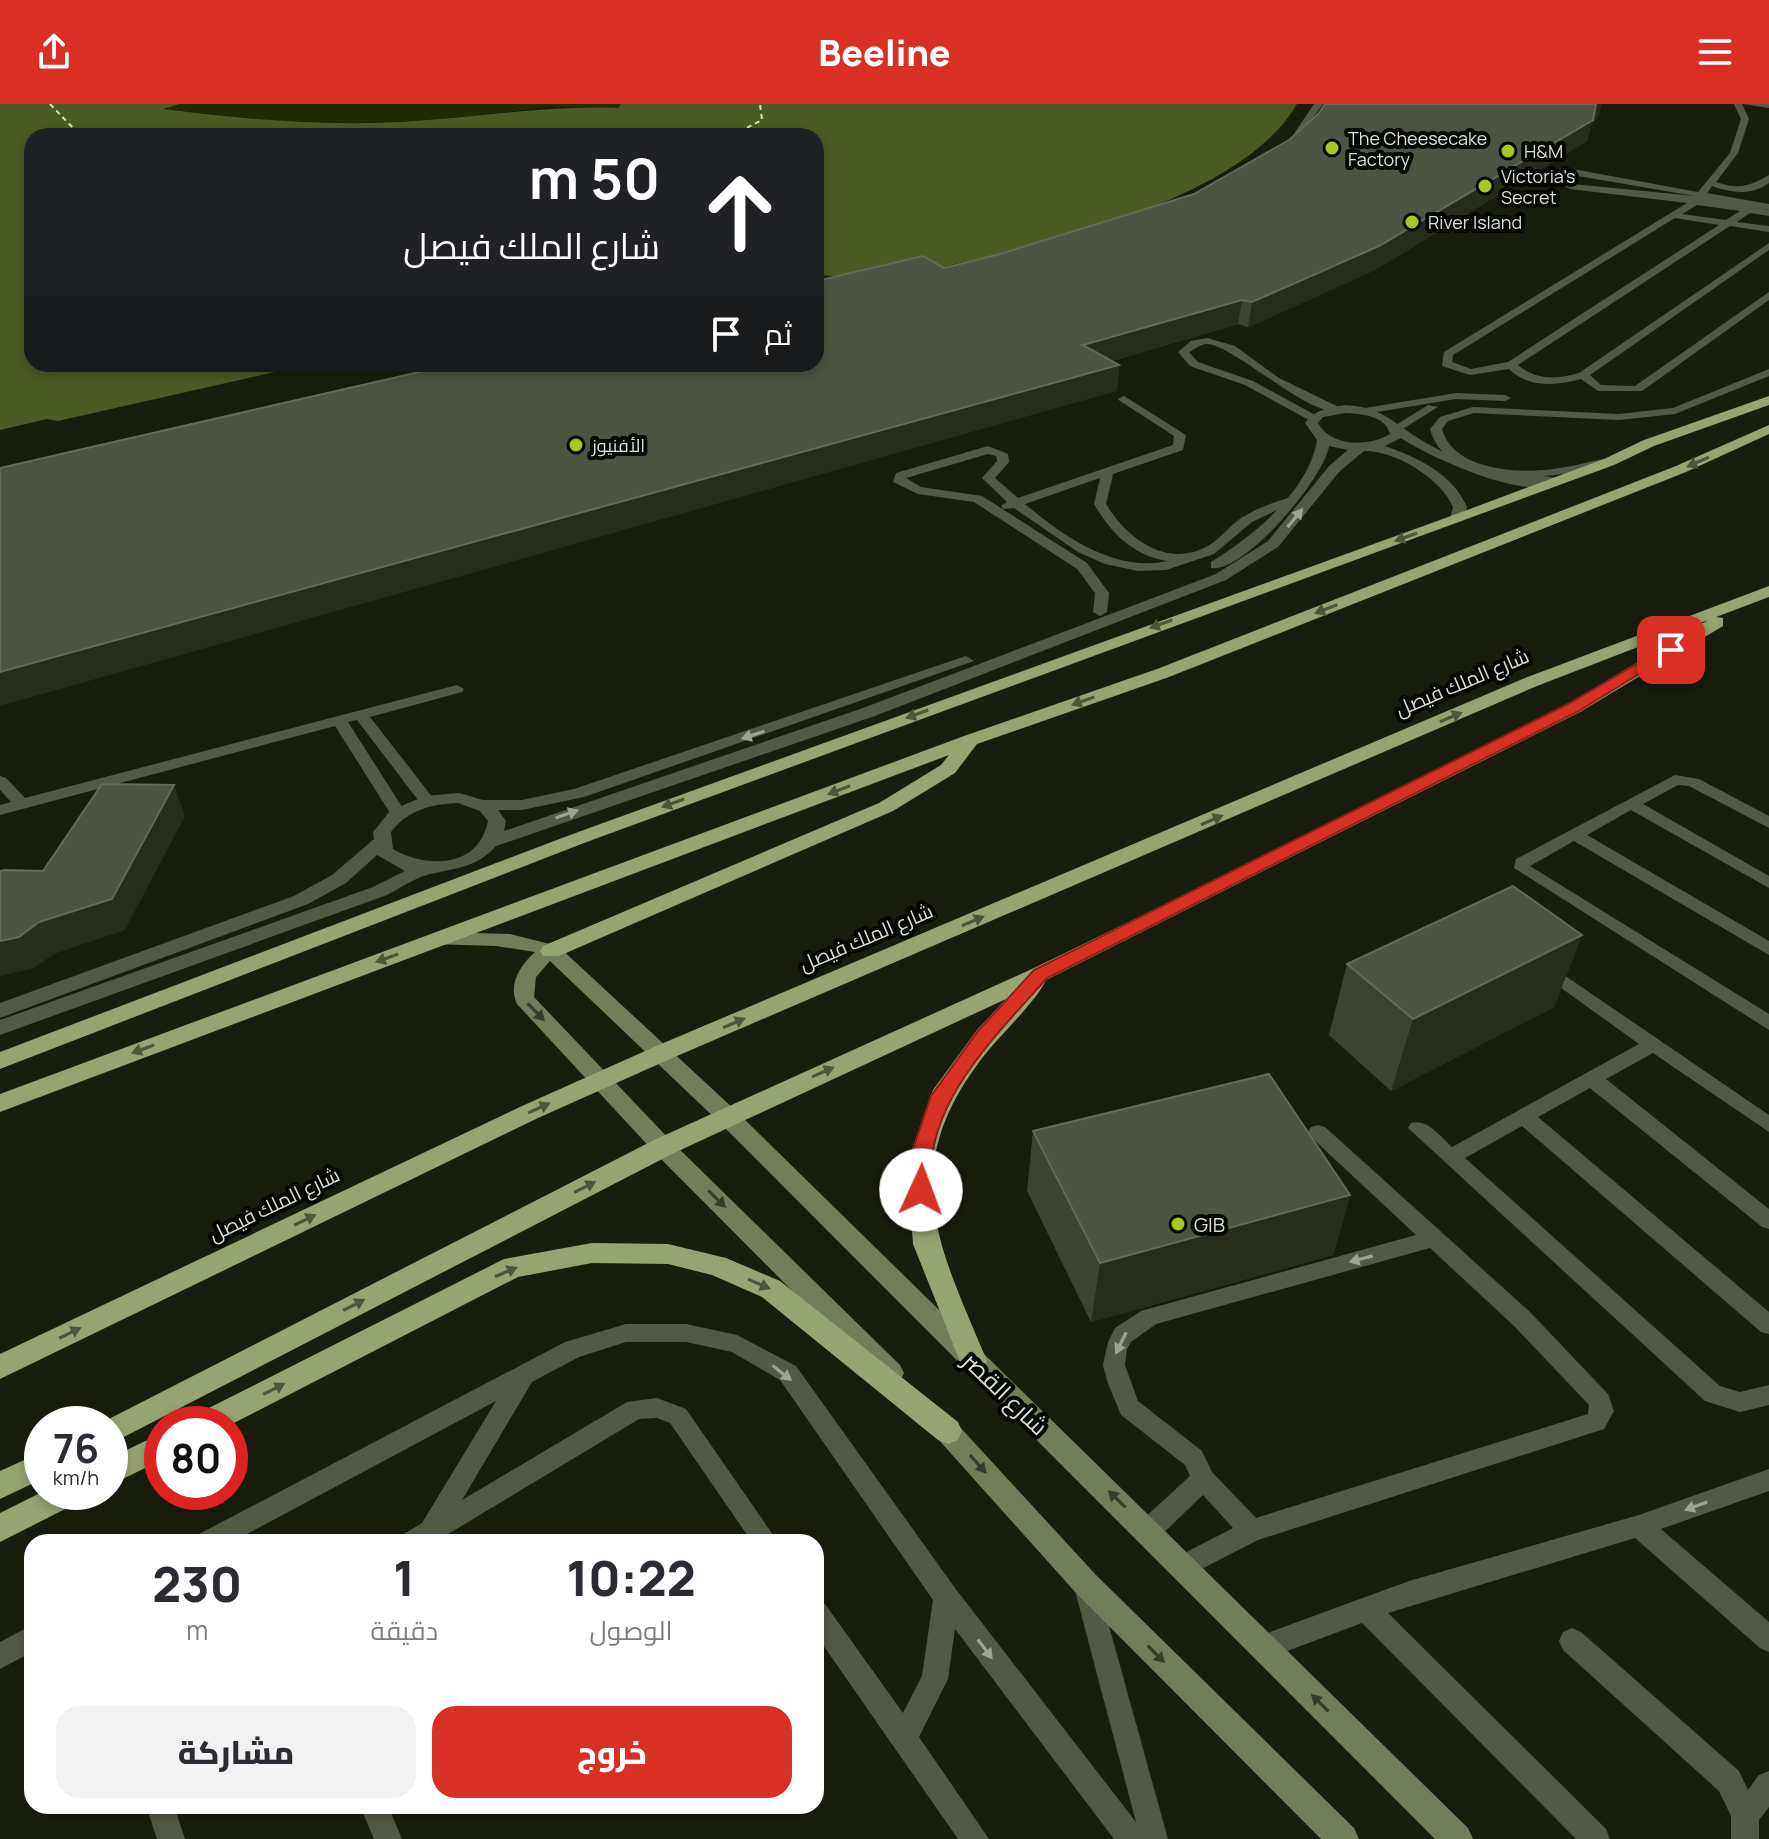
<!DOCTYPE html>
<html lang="ar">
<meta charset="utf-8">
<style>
body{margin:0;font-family:Manrope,Cairo,sans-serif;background:#f2f2f3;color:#2b2b33;direction:rtl;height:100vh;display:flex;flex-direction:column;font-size:30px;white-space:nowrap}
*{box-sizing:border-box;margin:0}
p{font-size:26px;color:#7c7c81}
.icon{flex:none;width:44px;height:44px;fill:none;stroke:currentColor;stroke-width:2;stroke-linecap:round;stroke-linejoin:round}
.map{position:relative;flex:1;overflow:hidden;direction:ltr}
.drawer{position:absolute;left:24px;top:1430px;width:800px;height:280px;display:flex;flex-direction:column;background:#fff;border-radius:24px;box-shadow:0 4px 12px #0003;direction:rtl}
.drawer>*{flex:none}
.banner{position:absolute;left:24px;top:24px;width:800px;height:244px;border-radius:24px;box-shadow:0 4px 12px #0003;direction:rtl;background:#202124;color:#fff;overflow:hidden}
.speed{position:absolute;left:24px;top:1302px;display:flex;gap:16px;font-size:40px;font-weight:700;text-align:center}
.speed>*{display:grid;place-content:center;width:104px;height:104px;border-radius:50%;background:#fff;box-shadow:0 4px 12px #0003;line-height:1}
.speed small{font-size:20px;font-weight:400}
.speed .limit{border:12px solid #d22;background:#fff;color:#111}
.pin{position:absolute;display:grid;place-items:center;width:68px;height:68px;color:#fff;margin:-34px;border-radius:16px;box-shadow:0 4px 12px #0006}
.me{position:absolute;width:88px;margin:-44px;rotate:2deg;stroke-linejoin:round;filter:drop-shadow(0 0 6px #0008)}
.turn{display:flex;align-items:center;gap:28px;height:168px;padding:0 32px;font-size:36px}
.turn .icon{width:104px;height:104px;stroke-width:2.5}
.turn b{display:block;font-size:56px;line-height:68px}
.then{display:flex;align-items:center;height:76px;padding:0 32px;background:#0003;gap:16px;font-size:30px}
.eta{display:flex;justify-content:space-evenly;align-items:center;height:136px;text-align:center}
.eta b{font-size:48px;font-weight:800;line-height:56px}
.cta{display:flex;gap:16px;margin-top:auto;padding:16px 32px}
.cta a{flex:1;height:92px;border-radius:24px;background:#d93025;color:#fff;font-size:32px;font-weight:800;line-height:92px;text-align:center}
.cta a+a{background:#f2f2f3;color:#2b2b33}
header{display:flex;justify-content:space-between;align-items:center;height:104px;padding:0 32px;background:#d93025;color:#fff;font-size:36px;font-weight:800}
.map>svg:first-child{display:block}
.green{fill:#212b00}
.water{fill:#4c5a24}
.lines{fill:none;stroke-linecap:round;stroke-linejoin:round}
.ferry{stroke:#d2ea97;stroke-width:2;stroke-dasharray:5 4;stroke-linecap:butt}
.service{fill:#535a43;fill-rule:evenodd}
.pedestrian{fill:#535a43;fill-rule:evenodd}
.minor{fill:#535a43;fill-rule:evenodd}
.secondary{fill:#727d59;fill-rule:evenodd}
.trunk{fill:#96a472;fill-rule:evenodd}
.wall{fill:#3d4330}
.shaded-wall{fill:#272d1a}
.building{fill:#4e5442;stroke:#646958;stroke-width:2}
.oneway{fill:#4e563a}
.oneway2{fill:#9ea392}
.oneway3{fill:#363c29}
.route{fill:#d93025;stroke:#8d1f18;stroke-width:2}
.poi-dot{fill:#a5c822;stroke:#050702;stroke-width:3}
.labels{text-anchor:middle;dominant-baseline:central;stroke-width:8;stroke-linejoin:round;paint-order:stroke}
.far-poi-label{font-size:18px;fill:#dcdfd3;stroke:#050702;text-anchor:start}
.street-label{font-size:20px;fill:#dcdfd3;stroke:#050702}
.poi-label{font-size:20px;fill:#dcdfd3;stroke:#050702;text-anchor:start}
.near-street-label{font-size:24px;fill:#dcdfd3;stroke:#050702}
</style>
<header><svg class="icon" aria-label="menu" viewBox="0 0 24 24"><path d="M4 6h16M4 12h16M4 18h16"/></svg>Beeline<svg class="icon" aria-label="share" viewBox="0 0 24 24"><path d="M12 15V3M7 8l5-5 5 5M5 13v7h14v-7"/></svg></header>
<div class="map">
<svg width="1769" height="1735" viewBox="0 0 1769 1735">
<rect width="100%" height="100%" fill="#191e0c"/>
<path class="green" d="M180,0H621L618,4L550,3L435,16L353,19L281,17L160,5Z"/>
<path class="water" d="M0,0H180L163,5C242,15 320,22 400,18C473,14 544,1 618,4L621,0H1297C1245,92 1053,139 955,160C938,164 918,172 902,174C875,177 844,172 816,171V32H32V260H310L58,317L47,315L0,326Z"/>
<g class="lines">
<g class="ferry">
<path d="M50,0L77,28L87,32"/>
<path d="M731,32L762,16L760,0"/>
</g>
<g class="service">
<path d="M1734,0H1742L1749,15L1738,49L1716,78C1738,86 1750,82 1769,71V79C1751,92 1732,89 1712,82L1707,89L1769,100V106L1701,96L1769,106V112L1750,109L1737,118L1769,122V128L1730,122L1518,261C1536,277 1558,275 1579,269L1769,139V146L1590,271L1601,281L1635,282L1769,188V196L1642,287H1598L1581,275C1556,282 1528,284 1509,265L1470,271L1442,262L1444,248L1687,99L1570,85L1552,75V71L1578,66L1698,88L1730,49L1741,15ZM1578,72L1695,92L1572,80L1563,74ZM1697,101L1740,107L1726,116L1682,110ZM1675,114L1719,121L1508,258L1471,265L1452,258L1453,251Z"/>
<path d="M1743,0H1769V4Z"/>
<path d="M1207,234L1235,242L1279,274L1343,305C1318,322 1233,239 1206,240C1199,241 1195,245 1189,248L1198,258L1253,277L1317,312V316H1309L1245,281L1190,262L1178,248L1191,237Z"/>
<path d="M1769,265V272L1675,310L1619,316L1474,309L1448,317L1442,325C1453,366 1517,370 1553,365C1572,363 1590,357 1609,354L1615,358C1607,363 1595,364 1585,366C1540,376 1445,383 1430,325L1440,313L1473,303L1619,310L1673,304Z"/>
<path d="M1456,289L1505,291L1511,294L1505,297L1456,295L1365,310L1359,307L1365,304Z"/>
<path d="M1124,292L1186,331L1183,346L1113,370L1106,400C1126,433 1164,463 1204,444C1217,438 1226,426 1237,417C1252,406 1271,399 1288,394L1294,398L1252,418L1214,450L1166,466L1138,467L1105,460L1078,448L1014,404L1003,405L1001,402L1007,398L982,374L997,357L996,352L988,350L906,374L921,383L982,392L1087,459L1109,489L1107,508L1100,512L1093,508L1095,489L1077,465L974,398L918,390L893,378L896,369L988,342L1008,350L1009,358L995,374L1018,394L1173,341L1174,332L1120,297L1118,295ZM1100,374L1094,400C1111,429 1133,452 1168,457C1115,469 1063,432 1025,400Z"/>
<path d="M1428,301L1438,303L1401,326L1391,324Z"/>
<path d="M457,581L464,585L462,588L370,613L433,694L435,697L433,700H421L357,616L348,618L406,709L404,712H392L335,622L0,711V701L11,698L0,686V672L6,674L25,694Z"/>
<path d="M1675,671L1699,675L1769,712V724L1689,682L1678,681L1643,700L1769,772V784L1631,706L1587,731L1769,837V851L1574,737L1530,762L1769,910V926L1514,764L1516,755Z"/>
<path d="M1545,858L1769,1011V1028L1653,949L1606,975L1769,1105V1125L1762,1123L1590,984L1538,1013L1769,1208V1230L1761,1228L1522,1022L1465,1054L1720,1282L1740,1288L1769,1281V1301L1740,1308L1705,1297L1408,1024L1411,1019C1427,1014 1440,1032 1452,1043L1639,940L1539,868L1536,864Z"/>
<path d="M1318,1021L1325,1023L1530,1208L1608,1290L1614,1307L1604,1325L1258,1436L1182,1475L1173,1471L1170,1463L1173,1455L1233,1424L1203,1391L1158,1434L1149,1437L1140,1434L1137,1426L1140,1418L1190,1372L1185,1361L1121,1311L1107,1277L1103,1261L1108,1238L1115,1224L1141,1207L1416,1131L1311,1033L1308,1028L1311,1023ZM1430,1144L1514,1222L1589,1301L1588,1310L1256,1414L1212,1368L1202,1347L1138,1297L1125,1261L1127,1245L1131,1238L1156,1220Z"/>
<path d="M626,1220H686L737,1231L796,1262L955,1484L1136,1718L1074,1483L1078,1475L1087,1471L1096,1475L1168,1735H1114L955,1525L948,1575L919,1633L989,1735H958L816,1531V1497L825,1500L903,1609L922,1572L933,1496L780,1276L732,1248L686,1238H626L579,1253L532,1278L462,1396L627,1298L657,1294L686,1305L778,1438H752L670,1319L657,1314L639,1315L435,1438H401L404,1430L422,1419L496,1297L232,1438H196L199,1430L565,1238Z"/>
<path d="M1769,1365V1387L1661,1425L1769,1518V1548L1760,1544L1635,1434L1388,1509L1606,1725L1610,1735H1576L1362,1519L1263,1556L1254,1552L1250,1543L1254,1534L1409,1477L1639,1411Z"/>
<path d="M32,1521V1548L0,1565V1538Z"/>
<path d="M1572,1524L1581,1528L1739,1667L1748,1686L1759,1671L1769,1667V1703L1759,1716V1735H1731V1712L1719,1687L1563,1546L1559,1537L1563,1528Z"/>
<path d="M146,1702H174L185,1735H157Z"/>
<path d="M360,1702H388L402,1735H374Z"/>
</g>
<path class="pedestrian" d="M1314,0H1323L1291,43H1285Z"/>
<path class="minor" d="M1346,301C1382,304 1390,316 1418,334C1437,346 1458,356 1480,363C1498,369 1557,371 1565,377C1533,401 1431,354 1401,334L1385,342C1417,353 1453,370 1467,403L1464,415L1457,419L1450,415L1453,403C1441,374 1394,346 1364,347L1340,367L1278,443L1226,476L875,612L496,742C476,765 453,764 427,771C413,775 399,785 387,791L0,931V916L373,783L405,767L377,751L346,779L308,800L0,914V899L294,792L332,771L374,735L373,728L390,707L425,692L459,689L483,696H522L574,685L960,554L966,552L974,557L584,693L522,706H498L506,717L504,727L863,604L1216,470L1268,437L1330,361L1348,346L1329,342C1325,373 1244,470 1211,464V458C1253,432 1309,387 1317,336L1305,319C1316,305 1328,304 1346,301ZM1346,309C1363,310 1386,312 1390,330C1368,343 1331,343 1318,319L1323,313ZM458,699L480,707L488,717C479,764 427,765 393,745L391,728C408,706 431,700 458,699Z"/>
<g class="secondary">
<path d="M439,828L510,830L558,842L735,1006L1468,1724L1473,1735H1435L719,1018L550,857L536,873L534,893L671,1037L900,1261L904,1269L900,1277L891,1280L882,1277L655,1049L517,900C508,881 520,861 535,848L496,842L432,840L429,835Z"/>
<path d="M938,1306L947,1309L1096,1471L1354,1724L1359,1735H1321L1076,1489L929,1325L925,1317L929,1309Z"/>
</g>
<g class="trunk">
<path d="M1769,292V301L1654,342L1614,361L584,739L0,965V948L570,731L1451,412L1604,355L1644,336Z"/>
<path d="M1769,321V330L1686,368L1169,573L977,640L955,669L893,707L559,852H543L540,847L543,842L879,699L941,661L949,651L0,1008V990L964,632L1157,565L1676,362Z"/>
<path d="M1769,482V493L1716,513L1723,514V522L1580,608L1046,876C1035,900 994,936 977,961C897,1070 941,1146 987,1257L983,1265L973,1269L963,1265L913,1140L907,1060L933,986L977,926L1006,895L672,1050L120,1335L110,1339V1320H99L654,1036L1032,865L1332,719L1568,600L1708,516L1537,582L670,955L538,1014L0,1275V1250L522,1002L654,943L1525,574Z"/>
<path d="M592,1139L668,1140L726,1154L780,1177L958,1318L962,1327L958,1336L948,1340L938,1336L762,1193L712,1171L668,1160L592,1159L518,1173L230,1321L191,1320L195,1311L504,1155Z"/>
<path d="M162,1329V1356L110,1381V1354Z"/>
<path d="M42,1348V1375L0,1395V1367Z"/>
<path d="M42,1388H86L81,1397L0,1438V1409Z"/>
</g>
</g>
<g class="wall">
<path d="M1325,0H1601L1598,13L1592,19L1587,37L1375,166L1248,223L1238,220L1112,257L1119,261L1117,287L944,164L1000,150L1194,90L1289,36L1319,9Z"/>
<path d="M1582,831L1554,903L1391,987L1329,931L1347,860Z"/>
<path d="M1033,1027L1350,1091L1333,1151L1091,1218L1027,1087Z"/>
</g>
<g class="shaded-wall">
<path d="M1596,0H1601L1598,13L1592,19L1587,37L1375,166L1248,223L1252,198Z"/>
<path d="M1242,196L1238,220L1081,266L1083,241Z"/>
<path d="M1119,261L1117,287L0,602V568Z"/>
<path d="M174,681L185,712L125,826L54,850L34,864L0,872V837L39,818Z"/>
<path d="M1582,831L1554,903L1391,987L1413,915Z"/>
<path d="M1350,1091L1333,1151L1091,1218L1100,1159Z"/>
</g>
<g class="building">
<path d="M1325,0H1596L1593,16L1379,142L1252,198L1242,196L1083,241L1119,261L0,568V364L454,260H816V177L923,152L944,164L1000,150L1194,90L1289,36L1319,9Z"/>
<path d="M102,680L174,681L112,795L39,818L19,833L0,837V767L5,766L43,767Z"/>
<path d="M1513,782L1582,831L1413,915L1347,860Z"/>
<path d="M1269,970L1350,1091L1100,1159L1033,1027Z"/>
</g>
<defs><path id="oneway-solid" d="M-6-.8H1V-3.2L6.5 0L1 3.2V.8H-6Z" transform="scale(2)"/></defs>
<g class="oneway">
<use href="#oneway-solid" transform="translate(1698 358) rotate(156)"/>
<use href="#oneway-solid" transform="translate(1406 433) rotate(160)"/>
<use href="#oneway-solid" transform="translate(1326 505) rotate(159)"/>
<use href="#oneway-solid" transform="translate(1161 520) rotate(160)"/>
<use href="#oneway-solid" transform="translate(1083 597) rotate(161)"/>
<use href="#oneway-solid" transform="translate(917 610) rotate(160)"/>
<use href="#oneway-solid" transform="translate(1451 613) rotate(-23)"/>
<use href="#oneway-solid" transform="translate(839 686) rotate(159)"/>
<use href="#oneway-solid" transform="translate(673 699) rotate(160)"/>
<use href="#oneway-solid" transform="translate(1212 716) rotate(-23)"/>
<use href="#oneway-solid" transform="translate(973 817) rotate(-23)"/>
<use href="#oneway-solid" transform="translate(387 854) rotate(160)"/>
<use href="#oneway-solid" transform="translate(734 919) rotate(-23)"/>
<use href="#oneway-solid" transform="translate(143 945) rotate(160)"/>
<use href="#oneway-solid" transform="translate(823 968) rotate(-24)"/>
<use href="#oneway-solid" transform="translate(539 1004) rotate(-24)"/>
<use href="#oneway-solid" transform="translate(585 1083) rotate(-27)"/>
<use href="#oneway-solid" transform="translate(305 1116) rotate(-26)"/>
<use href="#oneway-solid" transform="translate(506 1168) rotate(-23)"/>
<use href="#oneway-solid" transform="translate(759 1180) rotate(24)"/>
<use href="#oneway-solid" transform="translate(354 1201) rotate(-27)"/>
<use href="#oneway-solid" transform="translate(70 1229) rotate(-26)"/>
<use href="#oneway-solid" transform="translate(274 1285) rotate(-27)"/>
</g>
<g class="oneway2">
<use href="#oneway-solid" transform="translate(1295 414) rotate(-51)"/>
<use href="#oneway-solid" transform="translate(753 631) rotate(162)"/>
<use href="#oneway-solid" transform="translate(567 710) rotate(-19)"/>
<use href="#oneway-solid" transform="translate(1361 1155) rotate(165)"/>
<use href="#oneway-solid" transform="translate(1121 1239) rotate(116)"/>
<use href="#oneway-solid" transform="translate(782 1269) rotate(38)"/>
<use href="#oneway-solid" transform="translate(1696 1402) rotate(160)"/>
<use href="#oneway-solid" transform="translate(985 1545) rotate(53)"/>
</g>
<g class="oneway3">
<use href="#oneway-solid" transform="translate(536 908) rotate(46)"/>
<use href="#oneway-solid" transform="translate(717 1095) rotate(44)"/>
<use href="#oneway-solid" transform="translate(978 1360) rotate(48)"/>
<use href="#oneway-solid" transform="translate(1117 1395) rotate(-136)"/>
<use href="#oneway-solid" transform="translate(1156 1550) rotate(45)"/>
<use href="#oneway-solid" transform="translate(1320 1599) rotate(-135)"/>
</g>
<path class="route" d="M1666,543L1678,546L1579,607L1047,874C994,934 923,1000 931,1086L921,1094L914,1092L908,1060L931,992L978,927L1034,866L1568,600Z"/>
<g class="poi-dot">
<circle cx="1332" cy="44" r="8"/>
<circle cx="1508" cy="47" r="8"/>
<circle cx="1485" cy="82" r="8"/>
<circle cx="1412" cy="118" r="8"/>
<circle cx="576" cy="341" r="8"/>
<circle cx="1178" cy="1120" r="8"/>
</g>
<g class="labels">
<g class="far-poi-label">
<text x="1348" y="34">The Cheesecake<tspan x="1348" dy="21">Factory</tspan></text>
<text x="1524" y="47">H&amp;M</text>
<text x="1501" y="72">Victoria's<tspan x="1501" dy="21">Secret</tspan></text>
<text x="1428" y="118">River Island</text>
<text x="592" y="341">الأفنيوز</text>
</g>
<g class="street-label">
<text transform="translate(1462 578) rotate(-23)">شارع الملك فيصل</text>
<text transform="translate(866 833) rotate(-23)">شارع الملك فيصل</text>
<text transform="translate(274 1100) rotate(-26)">شارع الملك فيصل</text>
</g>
<g class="poi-label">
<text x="1194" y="1120">GIB</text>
</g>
<g class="near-street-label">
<text transform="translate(1006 1289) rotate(44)">شارع القصر</text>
</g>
</g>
</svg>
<div class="speed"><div>76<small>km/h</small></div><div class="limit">80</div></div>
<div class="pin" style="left:1671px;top:546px;background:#d93025"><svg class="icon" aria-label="arrive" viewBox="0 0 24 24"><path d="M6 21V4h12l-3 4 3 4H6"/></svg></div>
<svg class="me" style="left:921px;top:1086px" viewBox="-20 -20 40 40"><circle r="19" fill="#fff"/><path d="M0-13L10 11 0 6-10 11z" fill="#d93025"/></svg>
<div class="banner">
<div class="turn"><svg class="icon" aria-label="ahead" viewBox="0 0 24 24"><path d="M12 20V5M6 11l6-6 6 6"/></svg><div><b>50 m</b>شارع الملك فيصل</div></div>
<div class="then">ثم<svg class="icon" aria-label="arrive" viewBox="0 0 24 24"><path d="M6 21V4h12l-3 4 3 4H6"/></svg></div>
</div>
<section class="drawer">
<div class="eta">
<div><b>10:22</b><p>الوصول</p></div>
<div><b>1</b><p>دقيقة</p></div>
<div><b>230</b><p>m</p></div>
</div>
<div class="cta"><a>خروج</a><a>مشاركة</a></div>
</section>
</div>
